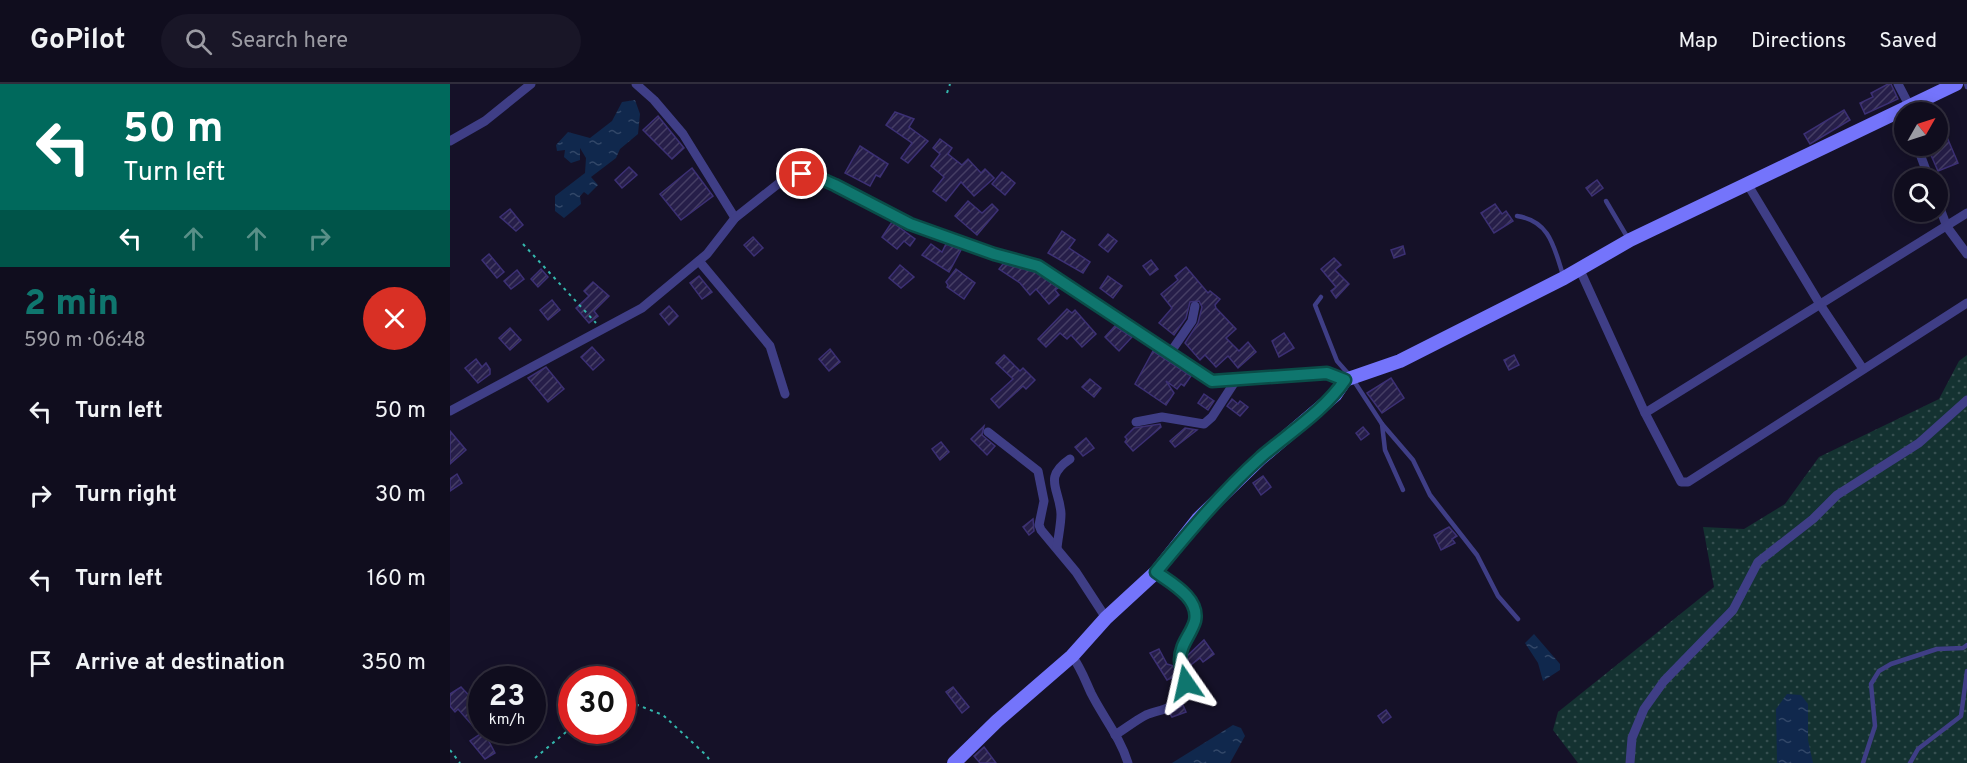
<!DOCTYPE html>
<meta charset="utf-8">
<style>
body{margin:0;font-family:Overpass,sans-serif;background:#191627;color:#f1f3f6;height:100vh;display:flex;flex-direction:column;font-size:22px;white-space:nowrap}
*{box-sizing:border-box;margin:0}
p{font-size:20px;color:#9c9ca4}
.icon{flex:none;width:33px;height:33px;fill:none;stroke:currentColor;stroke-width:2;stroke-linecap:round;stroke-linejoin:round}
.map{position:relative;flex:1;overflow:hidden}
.panel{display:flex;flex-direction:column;background:#100d1e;width:450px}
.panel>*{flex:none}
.top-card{background:#00695c;color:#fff;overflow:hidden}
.needle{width:39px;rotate:51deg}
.controls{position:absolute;left:1444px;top:18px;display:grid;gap:12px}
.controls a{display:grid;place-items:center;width:54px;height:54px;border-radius:50%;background:#100d1e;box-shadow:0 3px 15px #0003,0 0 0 2px #302d3c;font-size:30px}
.speed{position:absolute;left:18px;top:582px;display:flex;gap:12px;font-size:30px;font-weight:700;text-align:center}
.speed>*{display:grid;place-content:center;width:78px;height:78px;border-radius:50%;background:#100d1e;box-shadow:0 3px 15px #0003,0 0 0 2px #302d3c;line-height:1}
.speed small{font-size:15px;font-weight:400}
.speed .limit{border:9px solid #d22;background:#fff;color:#111}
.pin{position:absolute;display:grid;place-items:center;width:51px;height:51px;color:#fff;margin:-26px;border:3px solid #fff;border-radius:50%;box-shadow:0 2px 6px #0007}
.me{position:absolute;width:66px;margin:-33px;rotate:349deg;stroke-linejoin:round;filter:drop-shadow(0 0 4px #0008)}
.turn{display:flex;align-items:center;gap:21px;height:126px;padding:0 24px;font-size:27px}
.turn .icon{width:78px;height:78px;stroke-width:2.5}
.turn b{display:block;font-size:42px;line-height:51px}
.lanes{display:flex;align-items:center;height:57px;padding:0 24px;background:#0003;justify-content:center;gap:30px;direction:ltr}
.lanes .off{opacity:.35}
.round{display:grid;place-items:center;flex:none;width:63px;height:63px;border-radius:32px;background:#191627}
.overview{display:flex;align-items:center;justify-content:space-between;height:102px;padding:0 24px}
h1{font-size:36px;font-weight:800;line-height:45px;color:#0f766e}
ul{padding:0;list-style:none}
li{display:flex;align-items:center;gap:18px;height:84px;padding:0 24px}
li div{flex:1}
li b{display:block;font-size:22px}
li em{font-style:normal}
header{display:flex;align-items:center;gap:36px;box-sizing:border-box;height:84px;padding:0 30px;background:#100d1e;border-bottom:2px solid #302d3c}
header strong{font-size:28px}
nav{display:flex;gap:33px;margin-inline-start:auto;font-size:21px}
.search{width:420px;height:54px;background:#191627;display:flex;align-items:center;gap:15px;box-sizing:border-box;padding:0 21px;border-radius:33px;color:#9c9ca4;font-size:22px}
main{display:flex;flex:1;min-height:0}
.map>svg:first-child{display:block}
.grass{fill:url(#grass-dots)}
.water{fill:url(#water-ripples)}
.building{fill:url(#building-hatch);stroke:#3c3074;stroke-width:1.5}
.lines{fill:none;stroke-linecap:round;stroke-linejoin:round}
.path{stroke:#34b7ad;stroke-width:2;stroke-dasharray:3 4.5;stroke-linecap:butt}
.lane{stroke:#3f3e86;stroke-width:4.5}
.street{stroke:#3f3e86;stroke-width:9}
.secondary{stroke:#7474fb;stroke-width:14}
.route-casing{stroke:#0a4d48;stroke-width:15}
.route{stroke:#0f766e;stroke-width:10}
</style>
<header>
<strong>GoPilot</strong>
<div class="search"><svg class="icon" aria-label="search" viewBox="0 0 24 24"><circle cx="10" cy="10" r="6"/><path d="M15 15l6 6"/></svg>Search here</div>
<nav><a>Map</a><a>Directions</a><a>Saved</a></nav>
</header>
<main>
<section class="panel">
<div class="top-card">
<div class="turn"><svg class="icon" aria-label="left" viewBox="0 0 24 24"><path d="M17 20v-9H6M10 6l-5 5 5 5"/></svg><div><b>50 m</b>Turn left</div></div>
<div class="lanes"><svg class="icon" aria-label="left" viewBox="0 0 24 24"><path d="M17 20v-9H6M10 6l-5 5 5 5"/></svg><svg class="icon off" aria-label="ahead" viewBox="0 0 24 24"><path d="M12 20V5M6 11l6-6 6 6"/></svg><svg class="icon off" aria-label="ahead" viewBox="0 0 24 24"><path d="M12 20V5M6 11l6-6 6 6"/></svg><svg class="icon off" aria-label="right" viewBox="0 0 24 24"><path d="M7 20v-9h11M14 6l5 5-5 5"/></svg></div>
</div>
<div class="overview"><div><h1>2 min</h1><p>590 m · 06:48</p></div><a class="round" style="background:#d93025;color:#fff"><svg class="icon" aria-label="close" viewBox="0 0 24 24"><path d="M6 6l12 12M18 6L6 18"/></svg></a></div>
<ul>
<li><svg class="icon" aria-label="left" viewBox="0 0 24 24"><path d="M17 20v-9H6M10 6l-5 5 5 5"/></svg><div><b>Turn left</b></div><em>50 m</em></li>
<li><svg class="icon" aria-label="right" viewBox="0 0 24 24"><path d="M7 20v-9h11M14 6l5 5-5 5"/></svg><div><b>Turn right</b></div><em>30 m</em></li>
<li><svg class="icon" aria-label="left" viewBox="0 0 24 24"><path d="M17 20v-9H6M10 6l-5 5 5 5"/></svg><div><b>Turn left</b></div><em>160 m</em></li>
<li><svg class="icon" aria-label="arrive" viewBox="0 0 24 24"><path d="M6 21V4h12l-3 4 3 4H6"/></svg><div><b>Arrive at destination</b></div><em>350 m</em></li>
</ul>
</section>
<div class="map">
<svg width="1517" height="679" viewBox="0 0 1517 679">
<defs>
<pattern id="grass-dots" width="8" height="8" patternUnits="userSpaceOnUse" patternTransform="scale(1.5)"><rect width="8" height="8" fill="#143231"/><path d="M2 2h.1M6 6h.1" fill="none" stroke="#364f50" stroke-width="1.8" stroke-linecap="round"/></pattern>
<pattern id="water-ripples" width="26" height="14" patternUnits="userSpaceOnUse" patternTransform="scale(1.5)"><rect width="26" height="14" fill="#10284d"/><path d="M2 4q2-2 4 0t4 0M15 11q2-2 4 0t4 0" fill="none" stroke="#324768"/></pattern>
<pattern id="building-hatch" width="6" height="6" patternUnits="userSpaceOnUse" patternTransform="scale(1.5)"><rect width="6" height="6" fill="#261e49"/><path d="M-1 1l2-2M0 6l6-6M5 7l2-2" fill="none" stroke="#453e64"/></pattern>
</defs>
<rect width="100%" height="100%" fill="#151128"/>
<path class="grass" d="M1517,271V679H1128L1103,646L1108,628L1264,503L1253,443L1294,445L1335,420L1369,373L1489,315L1509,277Z"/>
<g class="water">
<path d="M185,16L190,30L188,50L170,65L166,74L141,93L148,101L138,111L134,108L130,112L131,120L114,134L105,127V112L135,89L136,74L130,64V76L121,79L114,73L115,66L107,67L106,61L118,48L140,54L162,37L172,18Z"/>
<path d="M1084,550L1110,580V586L1093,597L1088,579L1075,559Z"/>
<path d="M1337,610L1351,611L1358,620V656L1363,679H1327L1326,625Z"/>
<path d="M783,641L791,644L795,652L780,679H722Z"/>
</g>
<g class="building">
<path d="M1438,0H1441L1448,15L1415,30L1410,19L1423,13L1421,9Z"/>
<path d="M1394,26L1400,36L1360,60L1354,50Z"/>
<path d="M445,28L464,35L459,43L478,57L458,79L451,74L462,59L436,41Z"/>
<path d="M208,32L234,64L222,75L193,46Z"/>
<path d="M1488,32L1508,79L1488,87L1477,62H1488Z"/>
<path d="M490,55L502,64L498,70L512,81L518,75L531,89L535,85L544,94L524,112L511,98L496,117L483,107L494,93L481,82L490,70L483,64Z"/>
<path d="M410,62L438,80L430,93L426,91L420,102L395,89Z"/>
<path d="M179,83L187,91L172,104L165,96Z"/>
<path d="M242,84L263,112L231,136L210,110Z"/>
<path d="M552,88L565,99L555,111L542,100Z"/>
<path d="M1147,96L1153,104L1142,112L1136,104Z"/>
<path d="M518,117L532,129L542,120L548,126L527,151L505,132Z"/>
<path d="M1045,120L1052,130L1056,127L1063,137L1044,149L1031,129Z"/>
<path d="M60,125L73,141L66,147L50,133Z"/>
<path d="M442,138L465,155L460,162L454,157L447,165L432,153Z"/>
<path d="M612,147L625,156L619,164L640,178L633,189L598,169Z"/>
<path d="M658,150L667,157L658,168L649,161Z"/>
<path d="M303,153L313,164L304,172L294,161Z"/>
<path d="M481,160L492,168L496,160L511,166L499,188L472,171Z"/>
<path d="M953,162L955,170L944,174L941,166Z"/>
<path d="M39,170L54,188L47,194L32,176Z"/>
<path d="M884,174L891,181L885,186L899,200L886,214L881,207L886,203L871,185Z"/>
<path d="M701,176L708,185L700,191L693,182Z"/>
<path d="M553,180L585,188L608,204L605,206L609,211L599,220L586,205L580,211L570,199L549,185Z"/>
<path d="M450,181L464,193L451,204L439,194Z"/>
<path d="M736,183L758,209L760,207L770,215L765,221L766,224L786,245L776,254L789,267L798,258L806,268L788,284L778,272L766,283L755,271L750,276L735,259L748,239L752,223L749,217L740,218L736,234L724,251L709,239L722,224L711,210L728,196L725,192Z"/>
<path d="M91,185L98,193L88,203L81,195Z"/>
<path d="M506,185L525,199L514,215L497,203L498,201L496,198Z"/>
<path d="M67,186L74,195L61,205L54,197Z"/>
<path d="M249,192L262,208L252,215L240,199Z"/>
<path d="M658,192L672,202L663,214L650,204Z"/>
<path d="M143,198L159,212L144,227L148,232L139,239L126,224L139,212L134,207Z"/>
<path d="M102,216L110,226L98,236L90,226Z"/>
<path d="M219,222L228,232L219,241L210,230Z"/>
<path d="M617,225L622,229L625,226L646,250L632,263L621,251L617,255L610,249L596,263L588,255Z"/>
<path d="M665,242L682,253L669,267L655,253Z"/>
<path d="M60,244L71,256L60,266L49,254Z"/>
<path d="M834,249L844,264L829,273L822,257Z"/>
<path d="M142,263L154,276L143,286L131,273Z"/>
<path d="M380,265L390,278L379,287L369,275Z"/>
<path d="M703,267L741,292L734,302L731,300L727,305L716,297L724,309L716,321L685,300Z"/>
<path d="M554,271L570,287L573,284L585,296L576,305L573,302L549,324L541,315L563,295L546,279Z"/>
<path d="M1064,271L1069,281L1059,286L1054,276Z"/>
<path d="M26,275L32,283L36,279L40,285V290L28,299L15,284Z"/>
<path d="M96,283L114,305L98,318L78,294Z"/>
<path d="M941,294L954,314L932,329L917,309Z"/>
<path d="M640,295L651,304L644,313L632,303Z"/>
<path d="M754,310L764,317L758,326L748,319Z"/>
<path d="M782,315L788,320L790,317L798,323L790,332L777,322Z"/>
<path d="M710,340L711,343L683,367L675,358L677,355L675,353L684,344Z"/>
<path d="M534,342L532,351L545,362L537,371L521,355Z"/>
<path d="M913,343L919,350L911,356L906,349Z"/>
<path d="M735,344L747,346L725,363L720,357Z"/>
<path d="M0,347L16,366L0,380Z"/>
<path d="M636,354L644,364L633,372L625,363Z"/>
<path d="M491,358L499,368L490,376L482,365Z"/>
<path d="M7,390L12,399L0,407V395Z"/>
<path d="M813,392L821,403L811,411L803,399Z"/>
<path d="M583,435L584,447L579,451L573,443Z"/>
<path d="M999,443L1007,452L1002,455L1005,459L991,466L984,451Z"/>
<path d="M754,556L764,570L753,578L750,574L738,583L737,572Z"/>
<path d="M709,565L717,580L724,582L726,592L717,596L700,569Z"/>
<path d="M11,603L32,625V650L34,648L45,669L35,675L20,657L30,650L8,625L5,628L0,622V610Z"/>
<path d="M503,603L519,623L512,629L496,608Z"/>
<path d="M733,621L736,628L722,633L720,630Z"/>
<path d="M936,626L941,633L933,639L928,632Z"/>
<path d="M534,663L546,679H530L524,672Z"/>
</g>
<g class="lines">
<g class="path">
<path d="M497,9L500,0"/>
<path d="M73,160L146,239"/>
<path d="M172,615L213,631L257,672L261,679"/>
<path d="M0,666L10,679"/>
<path d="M85,674L122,643"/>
</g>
<g class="lane">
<path d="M1516,0L1517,3"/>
<path d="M1156,117L1179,156"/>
<path d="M1067,132C1100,137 1104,163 1113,191"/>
<path d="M871,213L865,221L887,277L902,294L932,340L935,366L953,406"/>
<path d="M932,340L963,376L980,411L1027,471L1048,512L1068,535"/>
<path d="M1413,679L1425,642L1421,600L1429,587L1441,580L1487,565L1513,564L1517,561"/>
<path d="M1460,679L1468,665L1511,632L1517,587"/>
</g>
<g class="street">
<path d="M186,0L204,16L233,50L285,134"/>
<path d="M1448,0L1459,21V28"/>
<path d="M0,57L35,37L81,0"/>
<path d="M1467,62L1479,94"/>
<path d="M1298,101L1371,222L1413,285"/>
<path d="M1488,119L1497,143L1517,170"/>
<path d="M249,177L320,262L335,310"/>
<path d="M1129,184L1195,329L1231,398H1238L1517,219"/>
<path d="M720,269L742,237L745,222"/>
<path d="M0,327L192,224L257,170L285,134L333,96L353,90L367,92L385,101L460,140L544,170L588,182L757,295L767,297L877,289L895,296"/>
<path d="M1195,329L1517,129"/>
<path d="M686,338L712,333L754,340L762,333L786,296"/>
<path d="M538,348L588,387L594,417L589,441L591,446L626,488L656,534"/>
<path d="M607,464C608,453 611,441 611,430C610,405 592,394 620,375"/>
<path d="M622,572C631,584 635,596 641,609C653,633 670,653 678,679"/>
<path d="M665,651C675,645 686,636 696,631C708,626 720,626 729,616C742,603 730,592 730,578C729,567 735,556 739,547C755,517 728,503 706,488"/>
<path d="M1180,679L1182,654L1194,625L1214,597L1283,526L1308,478L1363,435L1387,411L1469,359L1517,316"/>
</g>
<path class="secondary" d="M504,679L547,637L622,572L656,534L706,488L748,435L810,375L885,311L895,296L950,277L1114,194L1180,156L1506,0"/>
</g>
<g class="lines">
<defs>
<path id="route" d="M352,90L367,93L385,101L460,140L544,170L588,182L762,297L877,289L895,296C874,327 839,349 811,373C772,408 739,448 706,488C721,499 750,514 745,537C741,551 730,560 730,576C730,583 734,592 736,599"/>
</defs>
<use href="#route" class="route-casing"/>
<use href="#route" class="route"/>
</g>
</svg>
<div class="controls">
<a><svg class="needle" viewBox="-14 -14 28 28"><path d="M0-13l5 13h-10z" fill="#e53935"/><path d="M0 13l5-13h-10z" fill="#9c9ca4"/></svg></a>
<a><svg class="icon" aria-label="search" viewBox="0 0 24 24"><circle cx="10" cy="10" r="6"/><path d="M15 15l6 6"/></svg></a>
</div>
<div class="speed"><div>23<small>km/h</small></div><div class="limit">30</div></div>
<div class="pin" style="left:352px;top:90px;background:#d93025"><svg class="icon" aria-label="arrive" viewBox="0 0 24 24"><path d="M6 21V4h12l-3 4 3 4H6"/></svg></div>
<svg class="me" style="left:736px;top:599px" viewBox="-20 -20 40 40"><path d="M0-17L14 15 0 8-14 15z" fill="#0f766e" stroke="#fff" stroke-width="4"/></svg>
</div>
</main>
